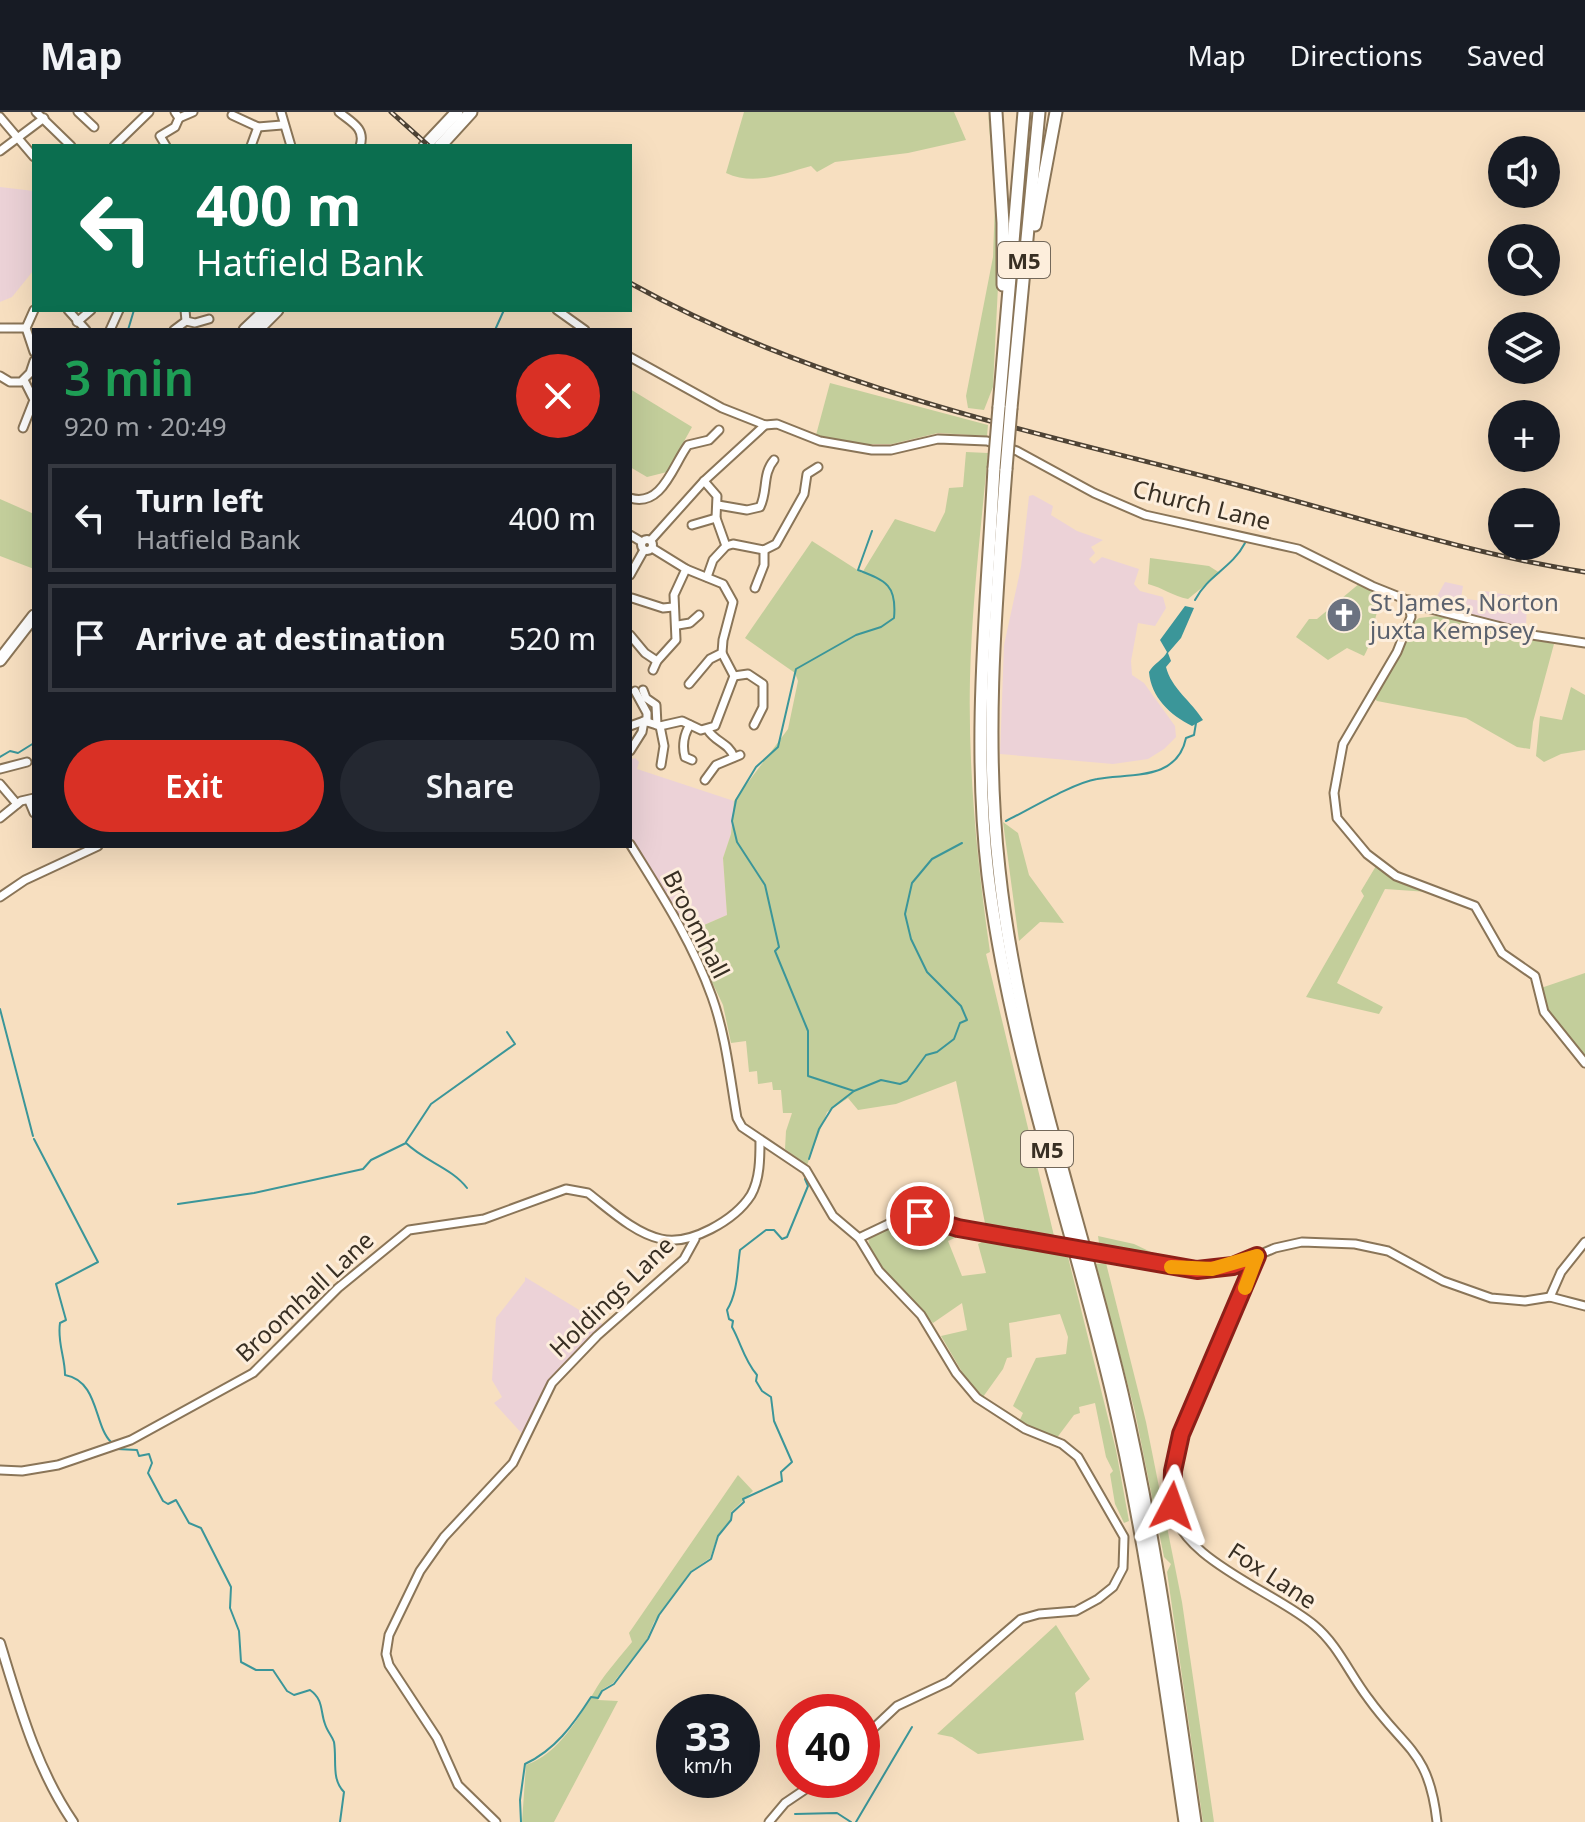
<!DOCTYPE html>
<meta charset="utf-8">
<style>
body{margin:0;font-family:"Noto Sans",sans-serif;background:#242831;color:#f1f3f6;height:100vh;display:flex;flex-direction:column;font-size:30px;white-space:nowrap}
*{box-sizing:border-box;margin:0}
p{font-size:26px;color:#9ea1a6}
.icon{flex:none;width:44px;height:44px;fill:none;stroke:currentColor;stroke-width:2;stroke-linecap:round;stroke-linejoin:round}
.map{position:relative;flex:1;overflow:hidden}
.details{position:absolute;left:32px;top:216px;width:600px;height:520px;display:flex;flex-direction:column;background:#171b24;border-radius:0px;box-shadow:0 8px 32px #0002}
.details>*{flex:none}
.hud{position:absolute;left:32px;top:32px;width:600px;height:168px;border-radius:0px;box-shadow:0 8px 32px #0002;background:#0b6e4f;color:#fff;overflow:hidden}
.controls{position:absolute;left:1488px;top:24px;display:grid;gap:16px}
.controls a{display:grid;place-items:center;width:72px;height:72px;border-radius:50%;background:#171b24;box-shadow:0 8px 32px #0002;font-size:40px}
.speed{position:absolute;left:656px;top:1582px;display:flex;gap:16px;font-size:40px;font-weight:700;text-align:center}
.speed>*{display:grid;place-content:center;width:104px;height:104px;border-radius:50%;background:#171b24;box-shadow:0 8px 32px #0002;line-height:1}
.speed small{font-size:20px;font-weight:400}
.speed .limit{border:12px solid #d22;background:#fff;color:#111}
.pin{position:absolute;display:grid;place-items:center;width:68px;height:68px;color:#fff;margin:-34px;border:4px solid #fff;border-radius:50%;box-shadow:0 2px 8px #0007}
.me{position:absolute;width:88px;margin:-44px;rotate:4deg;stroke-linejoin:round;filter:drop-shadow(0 0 6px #0008)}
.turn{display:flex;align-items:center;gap:28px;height:168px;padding:0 32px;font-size:36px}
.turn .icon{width:104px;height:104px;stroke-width:2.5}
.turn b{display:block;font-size:56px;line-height:68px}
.round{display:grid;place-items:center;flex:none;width:84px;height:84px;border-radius:42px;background:#242831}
.summary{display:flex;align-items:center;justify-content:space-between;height:136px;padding:0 32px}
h1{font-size:48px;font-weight:600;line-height:60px;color:#1e9e55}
.primary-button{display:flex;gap:16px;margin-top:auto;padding:16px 32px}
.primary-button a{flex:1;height:92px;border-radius:48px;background:#d93025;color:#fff;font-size:32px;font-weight:600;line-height:92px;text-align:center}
.primary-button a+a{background:#242831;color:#f1f3f6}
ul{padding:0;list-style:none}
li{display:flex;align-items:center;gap:24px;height:108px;margin:0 16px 12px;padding:0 16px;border:4px solid #363941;border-radius:0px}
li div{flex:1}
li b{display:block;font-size:30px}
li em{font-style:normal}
header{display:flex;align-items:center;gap:48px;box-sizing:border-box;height:112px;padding:0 40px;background:#171b24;border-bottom:2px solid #363941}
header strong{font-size:38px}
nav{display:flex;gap:44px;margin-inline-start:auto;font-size:28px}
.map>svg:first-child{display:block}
.commercial{fill:#ecd2d7}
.green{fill:#c3ce9b}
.water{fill:#3b9699}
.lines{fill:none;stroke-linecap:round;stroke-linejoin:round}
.stream{stroke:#3b9699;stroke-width:2}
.minor-casing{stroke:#8a7558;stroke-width:11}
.major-casing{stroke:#8a7558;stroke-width:12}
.highway-casing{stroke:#8a7558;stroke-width:15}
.minor{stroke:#fff;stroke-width:7}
.major{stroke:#fff;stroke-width:8}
.highway{stroke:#fff;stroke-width:11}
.rail-casing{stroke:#4e4335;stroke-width:5}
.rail{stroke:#fdeedc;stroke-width:2;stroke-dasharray:6;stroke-linecap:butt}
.minor-bridge-casing{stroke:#8a7558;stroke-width:11;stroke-linecap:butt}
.highway-bridge-casing{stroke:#8a7558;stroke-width:15;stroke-linecap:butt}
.minor-bridge{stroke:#fff;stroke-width:7}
.highway-bridge{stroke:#fff;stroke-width:11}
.route-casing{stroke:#8d1f18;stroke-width:20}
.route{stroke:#d93025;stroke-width:14}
.slow{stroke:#f59e0b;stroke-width:14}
.labels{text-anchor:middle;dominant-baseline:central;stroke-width:6;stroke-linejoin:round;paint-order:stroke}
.shield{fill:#fdeedc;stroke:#73685a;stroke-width:2}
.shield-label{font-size:22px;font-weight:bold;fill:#382f23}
.street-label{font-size:24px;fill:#382f23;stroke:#fdeedc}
.worship-label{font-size:24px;fill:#5b616d;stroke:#fdeedc;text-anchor:start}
</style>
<header>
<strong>Map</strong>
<nav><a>Map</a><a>Directions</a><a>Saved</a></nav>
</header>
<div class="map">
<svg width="1585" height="1710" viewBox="0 0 1585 1710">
<rect width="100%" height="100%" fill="#f7dfc0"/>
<g class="commercial">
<path d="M0,75L34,79V152L33,159L12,185L0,190Z"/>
<path d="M1033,383L1053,394L1051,403L1077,419L1103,428L1091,435L1095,441L1089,447L1094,452L1102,445L1139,457L1134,472L1140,479L1163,485L1166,496L1155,514L1138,511L1131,549L1132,563L1144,571L1175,614L1176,625L1164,637L1148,647L1113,652L1000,642L1004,533L1021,455L1029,384Z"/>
<path d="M1445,470L1463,474L1461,486L1482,489L1484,479L1527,486L1526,516L1428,493L1436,486Z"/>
<path d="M635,646L639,650L637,657L734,689L731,722L723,746L727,803L688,820L630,724V648Z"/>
<path d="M525,1165L604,1213L552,1267L525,1325L494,1291L502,1285L492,1268L496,1206L525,1169Z"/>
</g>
<g class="green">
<path d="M744,0H954L966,28L908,41L835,50L817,60L811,54C782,62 754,74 726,61Z"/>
<path d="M988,0L998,66L1000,134L993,275L984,298L968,296L966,284L993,145L995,90Z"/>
<path d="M830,271L988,313L987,324L938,321L892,332H858L816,323Z"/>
<path d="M630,277L692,315L667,360L647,365L630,355Z"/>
<path d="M966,340L988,341C981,415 972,491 970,566C968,658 977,749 990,840L986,842L1055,1128L986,1116L956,969L896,992L858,998L848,986L827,1000L807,1053L785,1037L786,1019L792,1001H783L781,978H773L772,970L758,972L757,959L749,960L746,929L731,931L723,893L688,820L727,803L723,746L731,722L734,689L788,617L798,569L795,561L745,526L812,429L862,461L895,407L935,420L945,400L949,376L963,375Z"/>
<path d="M0,387L34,402V457L0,444Z"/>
<path d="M1150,446L1209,454L1220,461L1188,487C1173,484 1163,476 1148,472Z"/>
<path d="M1360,471L1386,483C1371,502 1376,524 1364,544L1347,536L1328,548L1296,525L1309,507H1317Z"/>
<path d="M1437,504L1554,532L1533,610L1530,637L1517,635L1466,606L1377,589L1373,585L1414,510L1419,506Z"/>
<path d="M1571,575L1585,583V638L1561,642L1544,650L1536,644L1540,604L1562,608Z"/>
<path d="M1003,710L1018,721L1029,763L1064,811L1040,810L1019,829Z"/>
<path d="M1376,754L1402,770L1428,780L1385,777L1337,871L1383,895L1379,902L1306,885L1364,784L1361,779Z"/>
<path d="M1585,861V944L1584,945L1547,901L1541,876Z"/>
<path d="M907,1107H919L956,1118L959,1124L948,1129L962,1164L986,1161L978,1132L993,1124L1067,1141L1116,1338L1129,1409L1124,1411L1115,1392L1110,1362L1113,1359L1106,1345L1095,1291L1079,1295L1080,1301L1074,1303L1056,1327L1019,1310L1023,1301L1013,1294L1036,1246L1066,1242L1068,1225L1060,1202L1009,1211L1012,1245L1007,1246L1003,1257L983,1285L965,1265L941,1224L967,1218L962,1191L933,1211C912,1189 872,1158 868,1126L873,1122Z"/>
<path d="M1098,1124L1134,1132L1172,1150L1171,1153L1100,1138Z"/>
<path d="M1106,1151L1146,1310L1182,1490L1214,1710H1203L1167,1460L1171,1452L1164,1445L1135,1300L1096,1152Z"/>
<path d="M738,1363L753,1379L731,1400L730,1408L718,1423L710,1446L691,1459L654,1510L646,1529L613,1571L603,1577L598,1588L618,1589L554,1710H522L526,1653C560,1641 579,1605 597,1575C607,1559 620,1545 632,1530L629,1521Z"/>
<path d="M1056,1513L1090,1567L1075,1581L1084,1628L978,1642L952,1625L937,1622Z"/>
</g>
<path class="water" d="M1185,494L1194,496L1181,526L1168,541L1171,549L1166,555C1171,576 1192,590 1203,608L1192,614C1170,603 1151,585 1149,560C1153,552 1164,547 1167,540L1160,528Z"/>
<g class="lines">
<g class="stream">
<path d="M128,218L134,198"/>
<path d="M495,218L504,198"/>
<path d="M1195,488C1208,463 1232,456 1245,431"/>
<path d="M0,645L10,639L18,641L34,631"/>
<path d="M1006,709C1030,697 1073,671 1097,667C1128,661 1177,670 1186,626L1194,623L1196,611"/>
<path d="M0,897L33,1024"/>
<path d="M854,979L808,964V919L775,839L779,835L765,773L737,730L732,709L736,688L756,655L778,635L796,557L856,523L881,515L894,506C897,473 886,469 858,458L872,419"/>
<path d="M34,1027L98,1150L56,1172L66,1208L60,1211C57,1230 65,1245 65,1263C99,1269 94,1314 111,1330"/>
<path d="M406,1030L431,992L515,932L507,920"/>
<path d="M809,1047L819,1017L832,996L854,979L881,968L900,972L907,969L926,943L937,940L954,927L960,911L967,908L961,894L927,860L911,827L905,802L912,771L932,747L962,731"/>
<path d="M178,1092L254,1081L363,1057L371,1048L406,1031C424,1049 452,1056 467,1076"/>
<path d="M117,1337L137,1338L139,1344L149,1342L152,1351L148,1361L163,1389L168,1392L176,1388L189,1411L201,1416L231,1475L230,1496L239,1519L241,1550L256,1558H273L287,1579L294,1583L310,1578C324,1588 320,1599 325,1612C327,1619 332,1624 334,1630C337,1648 331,1667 344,1680L340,1710"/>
<path d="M795,1702L837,1701L851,1710"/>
<path d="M521,1710L520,1688L525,1652C555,1638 573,1613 591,1585L598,1586L602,1579L614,1572L648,1527L659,1503L691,1460L711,1447L718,1424L731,1408L732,1401L744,1390L743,1387L782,1369L781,1360L792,1350L774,1309L771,1285L762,1279L756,1269L757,1263C744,1248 741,1231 732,1215L733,1209L729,1207L727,1198C738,1180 737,1158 740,1138L766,1118H774L782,1127L787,1125L808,1074L805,1067"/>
<path d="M856,1710L912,1615"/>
</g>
<defs>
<g id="minor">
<path d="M36,0L71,34"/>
<path d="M78,0L94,15"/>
<path d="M281,0L291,34"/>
<path d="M339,0C351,10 366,16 360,34"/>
<path d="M232,3L258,15L282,13"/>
<path d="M0,5L34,45"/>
<path d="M179,6L193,0"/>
<path d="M114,34L149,0"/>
<path d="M166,34L160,24L175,15L179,6L175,0"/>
<path d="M251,34L258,15"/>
<path d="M0,39L44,6"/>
<path d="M68,198L86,218"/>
<path d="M557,198L585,218"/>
<path d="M186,209L195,211L209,207"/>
<path d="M77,210L91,198"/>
<path d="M1,216H26"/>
<path d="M110,218L119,198"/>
<path d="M174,218L186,209L185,198"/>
<path d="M34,240L26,216L34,198"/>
<path d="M630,245L722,296L765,313L777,312L820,329L872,338H891L938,327L987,329L1017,339L1094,381L1145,403L1298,437L1372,474L1427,496L1532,523L1585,531"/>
<path d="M0,264L10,270H21L30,261L34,249"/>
<path d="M23,316L34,288L24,268"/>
<path d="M704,369L717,384L716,406L726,434"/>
<path d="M630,386C662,396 673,353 688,333L709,328L719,318"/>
<path d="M718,393L747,398L760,395C768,379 762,362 774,348"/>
<path d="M692,413L716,406"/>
<path d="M630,423L642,430"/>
<circle cx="647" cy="433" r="5.5"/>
<path d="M651,428L704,369L765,313"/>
<path d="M652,436L686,457L723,472L733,490L723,528L722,541L710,547L689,572"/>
<path d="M630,463L644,438"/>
<path d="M707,465L713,448L726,434L733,432L764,438L776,432L804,382L807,362L818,355"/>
<path d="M755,476L764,453V438"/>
<path d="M632,486L663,496L673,495"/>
<path d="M1409,488L1411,505L1397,540L1343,632L1334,681L1337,706L1367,742L1396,764L1475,794L1502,841L1535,864L1544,900L1585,951"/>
<path d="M678,513L690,511L699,503"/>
<path d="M630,523L645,541L657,549"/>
<path d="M653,558L657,549L676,528L674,483L686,457"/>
<path d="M734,564L748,562L763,572V595L754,613"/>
<path d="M643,578L646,586L656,593L657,613"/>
<path d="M635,579L647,601V610"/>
<path d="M690,613C684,622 682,634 685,645L692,648"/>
<path d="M630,614L644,609L660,614L682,609L701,618L715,614L734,564L722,541"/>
<path d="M660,614L664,634L661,653"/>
<path d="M708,618C715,630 729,631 734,645"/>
<path d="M630,639L642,620L644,609"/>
<path d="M0,657L27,650"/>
<path d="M705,668L716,653L740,643"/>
<path d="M0,672L17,692"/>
<path d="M29,689L34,701"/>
<path d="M0,706L21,689L34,686"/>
<path d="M630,732C661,782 692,829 712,885C726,924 730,966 737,1006L742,1015L806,1058L833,1104L859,1126L879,1159L921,1203L956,1261L977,1286L1025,1317L1062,1332L1078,1345L1124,1425L1123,1456L1113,1475L1098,1487L1076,1499L1039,1502L1021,1507L948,1570L897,1594L862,1627"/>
<path d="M0,785L25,768L98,734"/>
<path d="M859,1126L901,1106L913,1104L958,1116L1054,1134"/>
<path d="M1107,1143L1197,1158L1233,1154L1275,1136L1302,1130L1355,1132L1388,1139L1443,1169L1491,1186L1525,1189L1550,1185L1585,1194"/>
<path d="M1257,1144C1254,1161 1244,1179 1237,1195C1211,1258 1168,1319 1172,1390C1174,1445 1274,1479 1314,1513C1338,1533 1349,1561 1368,1586C1405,1638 1429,1638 1437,1710"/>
<path d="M1550,1185L1561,1160L1585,1130"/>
<path d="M0,1358L22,1359L58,1353L131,1328L253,1261L338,1176L409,1118L484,1107L566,1077L588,1081C609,1097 634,1121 661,1127C690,1134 735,1108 751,1083C760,1067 760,1046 760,1028"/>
<path d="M496,1710L458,1673L437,1626L389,1553L386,1542L389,1523L420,1459L444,1425L513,1351L552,1271L597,1224L684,1147L695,1127"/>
<path d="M769,1710L785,1691L819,1668"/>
</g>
<path id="major" d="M0,1531C19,1593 36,1656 73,1710"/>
<g id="highway">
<path d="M996,0L1003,111V173"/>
<path d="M425,34L457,0"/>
<path d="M440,34L471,0"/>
<path d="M1035,113L1056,0"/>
<path d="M245,218L266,198"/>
<path d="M257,218L277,198"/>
<path d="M999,295L1024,0"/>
<path d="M1011,296L1039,0"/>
<path d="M994,356C987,491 972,628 988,763C1010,940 1071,1108 1112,1281C1145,1422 1164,1566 1185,1710"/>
<path d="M1006,357C996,490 984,624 999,757C1018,936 1081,1106 1122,1281C1155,1422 1174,1566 1195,1710"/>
<path d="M0,548L34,504"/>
</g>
</defs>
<use href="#minor" class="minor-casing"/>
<use href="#major" class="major-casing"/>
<use href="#highway" class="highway-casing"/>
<use href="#minor" class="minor"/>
<use href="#major" class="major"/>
<use href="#highway" class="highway"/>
<defs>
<g id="rail">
<path d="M391,0L429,34"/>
<path d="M630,171C815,274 1023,317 1226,370C1345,401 1464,441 1585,460"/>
</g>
</defs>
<use href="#rail" class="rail-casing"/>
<use href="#rail" class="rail"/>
<defs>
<path id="minor-bridge" d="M1054,1134L1107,1143"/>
<g id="highway-bridge">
<path d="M994,356L999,295"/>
<path d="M1006,357L1011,296"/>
</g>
</defs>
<use href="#minor-bridge" class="minor-bridge-casing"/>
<use href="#highway-bridge" class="highway-bridge-casing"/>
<use href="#minor-bridge" class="minor-bridge"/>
<use href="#highway-bridge" class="highway-bridge"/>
</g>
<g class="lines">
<defs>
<path id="route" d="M920,1104L958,1116L1197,1158L1233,1154L1257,1144L1181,1322L1173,1359L1172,1394"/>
</defs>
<use href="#route" class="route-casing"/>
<use href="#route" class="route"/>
<path class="slow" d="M1171,1155L1212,1157L1257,1144L1245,1176"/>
</g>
<defs>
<symbol id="church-disc" viewBox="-11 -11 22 22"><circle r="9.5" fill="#6b7280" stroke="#fdeedc"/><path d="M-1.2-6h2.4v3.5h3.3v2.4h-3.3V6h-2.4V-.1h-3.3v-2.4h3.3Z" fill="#fff"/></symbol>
</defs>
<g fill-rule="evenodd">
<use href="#church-disc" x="1324" y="483" width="40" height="40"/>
</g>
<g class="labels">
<g class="shield">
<rect x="998" y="130" width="52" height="36" rx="6"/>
<rect x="1021" y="1019" width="52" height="36" rx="6"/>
</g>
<g class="shield-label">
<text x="1024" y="148">M5</text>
<text x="1047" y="1037">M5</text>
</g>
<g class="street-label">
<text transform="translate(1202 392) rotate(14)">Church Lane</text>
<text transform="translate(697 812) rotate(63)">Broomhall</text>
<text transform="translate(304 1184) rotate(-43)">Broomhall Lane</text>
<text transform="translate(611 1184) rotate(-44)">Holdings Lane</text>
<text transform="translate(1273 1463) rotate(33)">Fox Lane</text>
</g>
<g class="worship-label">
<text x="1370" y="489">St James, Norton<tspan x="1370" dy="28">juxta Kempsey</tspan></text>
</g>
</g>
</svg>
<div class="controls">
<a><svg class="icon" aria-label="sound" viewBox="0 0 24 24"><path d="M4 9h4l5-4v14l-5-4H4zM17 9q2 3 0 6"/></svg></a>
<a><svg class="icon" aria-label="search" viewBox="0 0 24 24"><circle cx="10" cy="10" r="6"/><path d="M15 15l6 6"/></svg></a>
<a><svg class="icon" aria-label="layers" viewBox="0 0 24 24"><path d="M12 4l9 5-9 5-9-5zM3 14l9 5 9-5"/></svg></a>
<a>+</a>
<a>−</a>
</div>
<div class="speed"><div>33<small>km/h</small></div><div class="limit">40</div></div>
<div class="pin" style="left:920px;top:1104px;background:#d93025"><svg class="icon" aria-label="arrive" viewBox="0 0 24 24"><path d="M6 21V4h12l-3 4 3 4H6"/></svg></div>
<svg class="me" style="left:1172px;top:1394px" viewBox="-20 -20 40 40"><path d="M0-17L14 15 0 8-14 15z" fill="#d93025" stroke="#fff" stroke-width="4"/></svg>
<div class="hud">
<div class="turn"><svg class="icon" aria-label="left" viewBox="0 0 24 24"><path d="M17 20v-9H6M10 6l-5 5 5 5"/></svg><div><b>400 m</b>Hatfield Bank</div></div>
</div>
<section class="details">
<div class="summary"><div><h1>3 min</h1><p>920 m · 20:49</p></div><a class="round" style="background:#d93025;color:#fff"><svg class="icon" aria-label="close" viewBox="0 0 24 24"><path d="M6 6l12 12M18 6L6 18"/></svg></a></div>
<ul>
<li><svg class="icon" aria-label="left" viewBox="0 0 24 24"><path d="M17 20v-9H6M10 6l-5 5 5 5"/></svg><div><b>Turn left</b><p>Hatfield Bank</p></div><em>400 m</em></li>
<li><svg class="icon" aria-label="arrive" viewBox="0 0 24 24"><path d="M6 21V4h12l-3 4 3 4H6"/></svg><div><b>Arrive at destination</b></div><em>520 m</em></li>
</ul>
<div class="primary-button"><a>Exit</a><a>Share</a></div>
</section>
</div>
